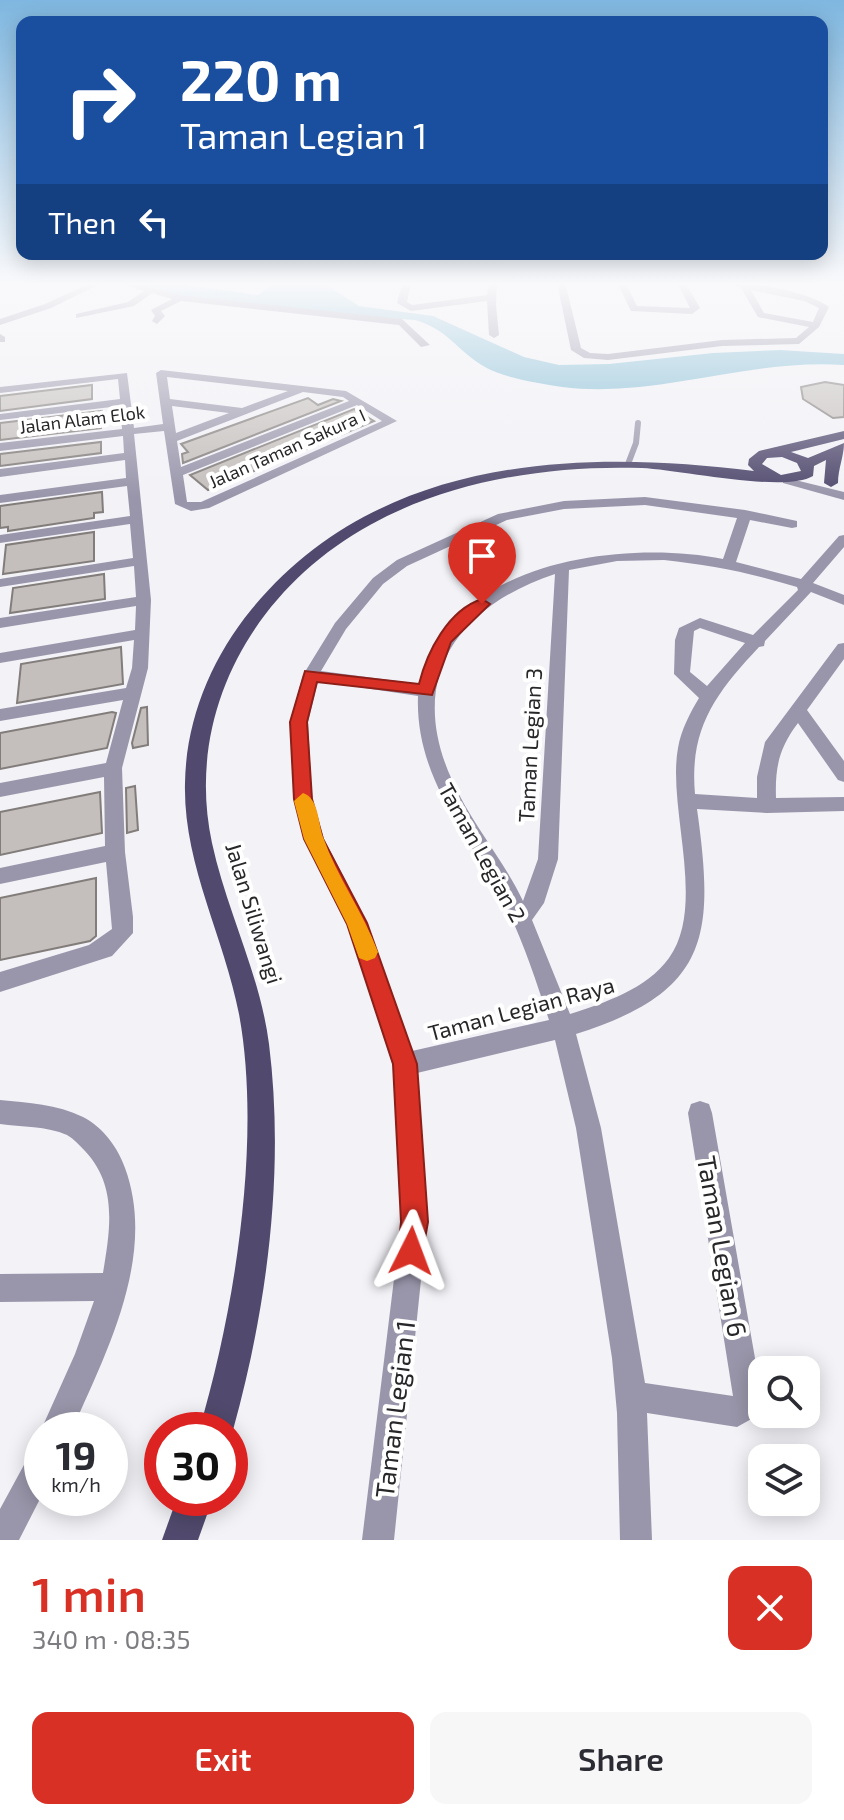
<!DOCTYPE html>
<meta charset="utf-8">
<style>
body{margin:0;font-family:"Exo 2",sans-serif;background:#f7f7f7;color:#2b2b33;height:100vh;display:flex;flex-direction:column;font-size:30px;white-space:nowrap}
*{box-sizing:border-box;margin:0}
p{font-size:26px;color:#7c7c81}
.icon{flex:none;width:44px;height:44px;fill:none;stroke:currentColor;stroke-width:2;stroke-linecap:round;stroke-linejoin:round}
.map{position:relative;height:1540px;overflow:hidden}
.drawer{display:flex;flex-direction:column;background:#fff;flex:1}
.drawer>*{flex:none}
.banner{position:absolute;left:16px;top:16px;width:812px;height:244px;border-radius:16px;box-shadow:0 4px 20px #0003;background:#1a4fa0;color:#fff;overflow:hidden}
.fabs{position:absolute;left:748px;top:1356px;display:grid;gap:16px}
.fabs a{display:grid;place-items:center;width:72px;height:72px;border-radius:16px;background:#fff;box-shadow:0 4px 20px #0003;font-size:40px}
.speed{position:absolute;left:24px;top:1412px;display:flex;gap:16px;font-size:40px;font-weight:700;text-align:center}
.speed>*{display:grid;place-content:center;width:104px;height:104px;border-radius:50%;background:#fff;box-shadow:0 4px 20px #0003;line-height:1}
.speed small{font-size:20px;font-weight:400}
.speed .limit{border:12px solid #d22;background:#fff;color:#111}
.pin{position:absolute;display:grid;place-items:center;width:68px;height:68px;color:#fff;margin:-82px -34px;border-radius:50% 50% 50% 0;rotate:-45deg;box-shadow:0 0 8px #0007}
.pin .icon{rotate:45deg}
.me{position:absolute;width:88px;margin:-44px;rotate:3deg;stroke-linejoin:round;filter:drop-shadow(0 0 6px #0008)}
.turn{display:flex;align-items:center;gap:28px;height:168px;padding:0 32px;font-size:36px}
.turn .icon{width:104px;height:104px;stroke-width:2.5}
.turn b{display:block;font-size:56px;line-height:68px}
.then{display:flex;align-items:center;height:76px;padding:0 32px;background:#0003;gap:16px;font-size:30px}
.round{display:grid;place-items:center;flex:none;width:84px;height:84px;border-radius:16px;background:#f7f7f7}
.head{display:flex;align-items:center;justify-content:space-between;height:136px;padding:0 32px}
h1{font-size:48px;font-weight:600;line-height:60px;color:#d93025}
.button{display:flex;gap:16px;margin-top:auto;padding:16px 32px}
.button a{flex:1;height:92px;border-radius:16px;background:#d93025;color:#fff;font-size:32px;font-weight:600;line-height:92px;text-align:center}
.button a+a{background:#f7f7f7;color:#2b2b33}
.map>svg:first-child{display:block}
.water{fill:#81bbd3}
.building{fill:#c4bfbc;stroke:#827d7b;stroke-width:2}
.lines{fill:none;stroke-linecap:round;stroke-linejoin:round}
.lane{stroke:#9996ab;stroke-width:6}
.street{fill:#9996ab;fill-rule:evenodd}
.primary{fill:#514a6e;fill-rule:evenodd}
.route{fill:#d93025;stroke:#8d1f18;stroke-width:2}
.slow{fill:#f59e0b}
.labels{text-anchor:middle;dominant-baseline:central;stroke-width:8;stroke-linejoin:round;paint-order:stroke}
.far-street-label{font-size:18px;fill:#272729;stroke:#fff}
.street-label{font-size:22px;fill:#272729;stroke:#fff}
.near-street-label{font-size:26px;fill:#272729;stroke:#fff}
</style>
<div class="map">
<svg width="844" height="1540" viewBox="0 0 844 1540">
<rect width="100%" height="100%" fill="#f2f2f7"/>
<path class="water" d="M133,282H167L258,295L275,282H322L359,306L433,316L524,357L559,365L609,364L713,353L780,350L844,354V365C750,358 656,399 562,387C538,383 507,379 485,367C458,352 448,329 415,320L285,311L152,292Z"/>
<g class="building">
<path d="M825,382L844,385V417L833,418L803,399L801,387Z"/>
<path d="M92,385V399L0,411V396Z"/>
<path d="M308,398L318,405L333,399L341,401L183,463L182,454L188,452L181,444Z"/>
<path d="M354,409L374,421L208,490L190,475Z"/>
<path d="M102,411L101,428L0,440V423Z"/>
<path d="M101,442V453L0,466V454Z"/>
<path d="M102,492L103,512L94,513V518L8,531V527L0,528V506Z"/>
<path d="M94,532V561L3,574L6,545Z"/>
<path d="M104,574L105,599L10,613L13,588Z"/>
<path d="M121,647L123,684L17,703L21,664Z"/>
<path d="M147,707L148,745L133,748L132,743L141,708Z"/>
<path d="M112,712L116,713L107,748L0,769V733Z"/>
<path d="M135,786L138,830L127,833L126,788Z"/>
<path d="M100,792L102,833L0,855V812Z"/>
<path d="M96,878V936L90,941L0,960V898Z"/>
</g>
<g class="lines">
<path class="lane" d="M628,464L636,443L638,423"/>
<g class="street">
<path d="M93,282H104L51,308L0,325V319L45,304Z"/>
<path d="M116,282H129L180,295L402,319L430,345L421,347L399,325L181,301L161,311L165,316L157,324L152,321L155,316L151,310L172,299L152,293L134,306L76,318V314L128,302L144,291Z"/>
<path d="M403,282H411L407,302L412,305L487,295L489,282H497L496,305L499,335L494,338L489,335L487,301L411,311L397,303Z"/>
<path d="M557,282H565L581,348L590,353L608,354L722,340L796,338L809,327L758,317L741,288L720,282C749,282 805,290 829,307L819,327L799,344L722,346L608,360L584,358L571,350ZM751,290L804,301L819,308L813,322L764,313Z"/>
<path d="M617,282H625L637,306L690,308L677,282H685L700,308L692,314L631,311Z"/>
<path d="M0,334L5,337V342H0Z"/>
<path d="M161,370L346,391L397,421L209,508L191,511L175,504L164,431L134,434L151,600L148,668L122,768L125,852L133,917V933L112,956L0,992V972L89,945L112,929L106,862L0,884V868L105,846L104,777L0,797V783L106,763L123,700L0,721V709L126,688L132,668L134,640L0,663V653L135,630L136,606L0,628V618L136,597L134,566L0,587V579L133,558L130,524L0,543V535L130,516L127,486L0,503V495L126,478L125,460L0,477V469L124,453L123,436L0,451V443L122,429L120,406L0,420V414L120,399L118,379L0,393V387L127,373L134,428L163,424L156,373ZM167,377L288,391L242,408L170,399ZM303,392L343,397L349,401L181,467L177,441ZM357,405L382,421L201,502H187L183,475ZM172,406L229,413L176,433Z"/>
<path d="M783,477L844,492V500L783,483Z"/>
<path d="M645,497L745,510L797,521V527L792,528L750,520L736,562L801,579L839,536L844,535V547L813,583L844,595V605L811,592L765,641L764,646L759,647C716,693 689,728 695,794L757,798V777L765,742L838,644L844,643V659L807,710L844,761V782L838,780L798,723C779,748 775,767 776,798L844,797V811L767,813L697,809C715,937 709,992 576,1034L601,1128L645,1383L733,1396L688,1113L691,1104L700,1101L709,1104L712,1113L762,1398L755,1417L737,1427L647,1413L652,1540H620L617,1413L612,1358L576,1128L555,1040L417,1073L427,1222L394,1540H362L401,1222L393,1064L347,924L304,839L294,799L290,722L303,675L335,623L373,578L397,560L498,514L564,501ZM645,505L737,518L723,559C621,539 447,562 420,684L321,671L346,629L383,584L407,566L507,520L564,509ZM664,560C710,565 752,573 797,587L798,590L753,635L700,618L679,628L675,640L674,674L699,698C690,713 681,730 678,748C667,808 707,905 669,958C647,989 604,1003 570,1014L532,920L544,903L558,859L569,570L617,561ZM555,574L538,859L523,901C503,859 471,823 452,780C406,679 456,607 555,574ZM700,628L745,643L707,686L690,672L694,631ZM318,681L418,696C415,774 464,830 500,895C521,934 535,978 549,1020L412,1051L367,923L324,839L312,799L308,722Z"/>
<path d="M0,1100C28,1103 57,1104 83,1117C103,1127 118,1148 125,1168C157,1255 107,1351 72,1430H42V1433L41,1430L75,1354L94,1301L0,1302V1274L103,1273C110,1230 118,1186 85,1151C79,1145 74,1139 67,1135C47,1126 21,1127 0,1124Z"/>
<path d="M42,1447V1495L19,1540H0V1509L31,1452Z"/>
</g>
<g class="primary">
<path d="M844,431V439L791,452L808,458L844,443C844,456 838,469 838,483L831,487L824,483L826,460L814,466L813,476C784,493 682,470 642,468C551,465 451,480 370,525C255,588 184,712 212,843C227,912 260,974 269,1044C285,1171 267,1308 233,1430L230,1437V1430H199C235,1310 262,1138 239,1014C224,936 183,864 185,783C186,720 211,659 251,610C375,458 574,448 754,471L748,465L749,459L759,451ZM782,457L797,463L801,471L781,475L762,464L767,458Z"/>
<path d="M177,1498H213L198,1540H162Z"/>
</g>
</g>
<linearGradient id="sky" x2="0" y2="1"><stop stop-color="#7fb7e0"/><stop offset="0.57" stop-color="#f9f9fb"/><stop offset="1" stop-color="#f9f9fb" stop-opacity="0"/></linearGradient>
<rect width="844" height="497" fill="url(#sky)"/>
<path class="route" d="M482,599L490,604L451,642L432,695L317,682L307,722L312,799L323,839L367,923L417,1064L428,1222L421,1261L411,1265L402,1261L398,1251L401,1222L393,1064L347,924L304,839L294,799L290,722L305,671L419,684C427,652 448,610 482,599Z"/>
<path class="slow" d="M303,793C319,798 318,824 323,837C337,877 363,912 378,952L375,958L367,961L359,958L347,924L304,839L294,801Z"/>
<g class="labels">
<g class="far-street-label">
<text transform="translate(82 419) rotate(-7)">Jalan Alam Elok</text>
<text transform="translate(287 448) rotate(-24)">Jalan Taman Sakura I</text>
</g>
<g class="street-label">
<text transform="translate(529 745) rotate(-87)">Taman Legian 3</text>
<text transform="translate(483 852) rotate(61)">Taman Legian 2</text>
<text transform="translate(255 913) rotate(73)">Jalan Siliwangi</text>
<text transform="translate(521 1008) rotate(-15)">Taman Legian Raya</text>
</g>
<g class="near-street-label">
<text transform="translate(723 1246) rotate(80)">Taman Legian 6</text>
<text transform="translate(394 1409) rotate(-83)">Taman Legian 1</text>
</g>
</g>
</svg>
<div class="fabs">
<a><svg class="icon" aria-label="search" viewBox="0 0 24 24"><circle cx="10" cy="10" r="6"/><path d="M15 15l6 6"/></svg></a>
<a><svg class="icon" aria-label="layers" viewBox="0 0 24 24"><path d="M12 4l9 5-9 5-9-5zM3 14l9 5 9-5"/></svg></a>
</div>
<div class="speed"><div>19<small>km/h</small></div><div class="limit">30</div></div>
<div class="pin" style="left:482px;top:604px;background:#d93025"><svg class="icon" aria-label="arrive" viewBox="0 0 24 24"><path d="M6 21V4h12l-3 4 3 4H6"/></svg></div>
<svg class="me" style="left:411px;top:1251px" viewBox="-20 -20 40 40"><path d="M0-17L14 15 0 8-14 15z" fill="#d93025" stroke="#fff" stroke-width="4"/></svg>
<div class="banner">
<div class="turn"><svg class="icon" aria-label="right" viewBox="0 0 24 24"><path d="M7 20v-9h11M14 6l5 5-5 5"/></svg><div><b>220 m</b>Taman Legian 1</div></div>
<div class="then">Then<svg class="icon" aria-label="left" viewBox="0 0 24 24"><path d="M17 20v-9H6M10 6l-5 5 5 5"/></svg></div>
</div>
</div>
<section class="drawer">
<div class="head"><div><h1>1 min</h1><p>340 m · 08:35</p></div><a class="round" style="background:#d93025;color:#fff"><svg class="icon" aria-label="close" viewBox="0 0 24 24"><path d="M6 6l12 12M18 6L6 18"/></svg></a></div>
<div class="button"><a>Exit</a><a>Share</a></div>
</section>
